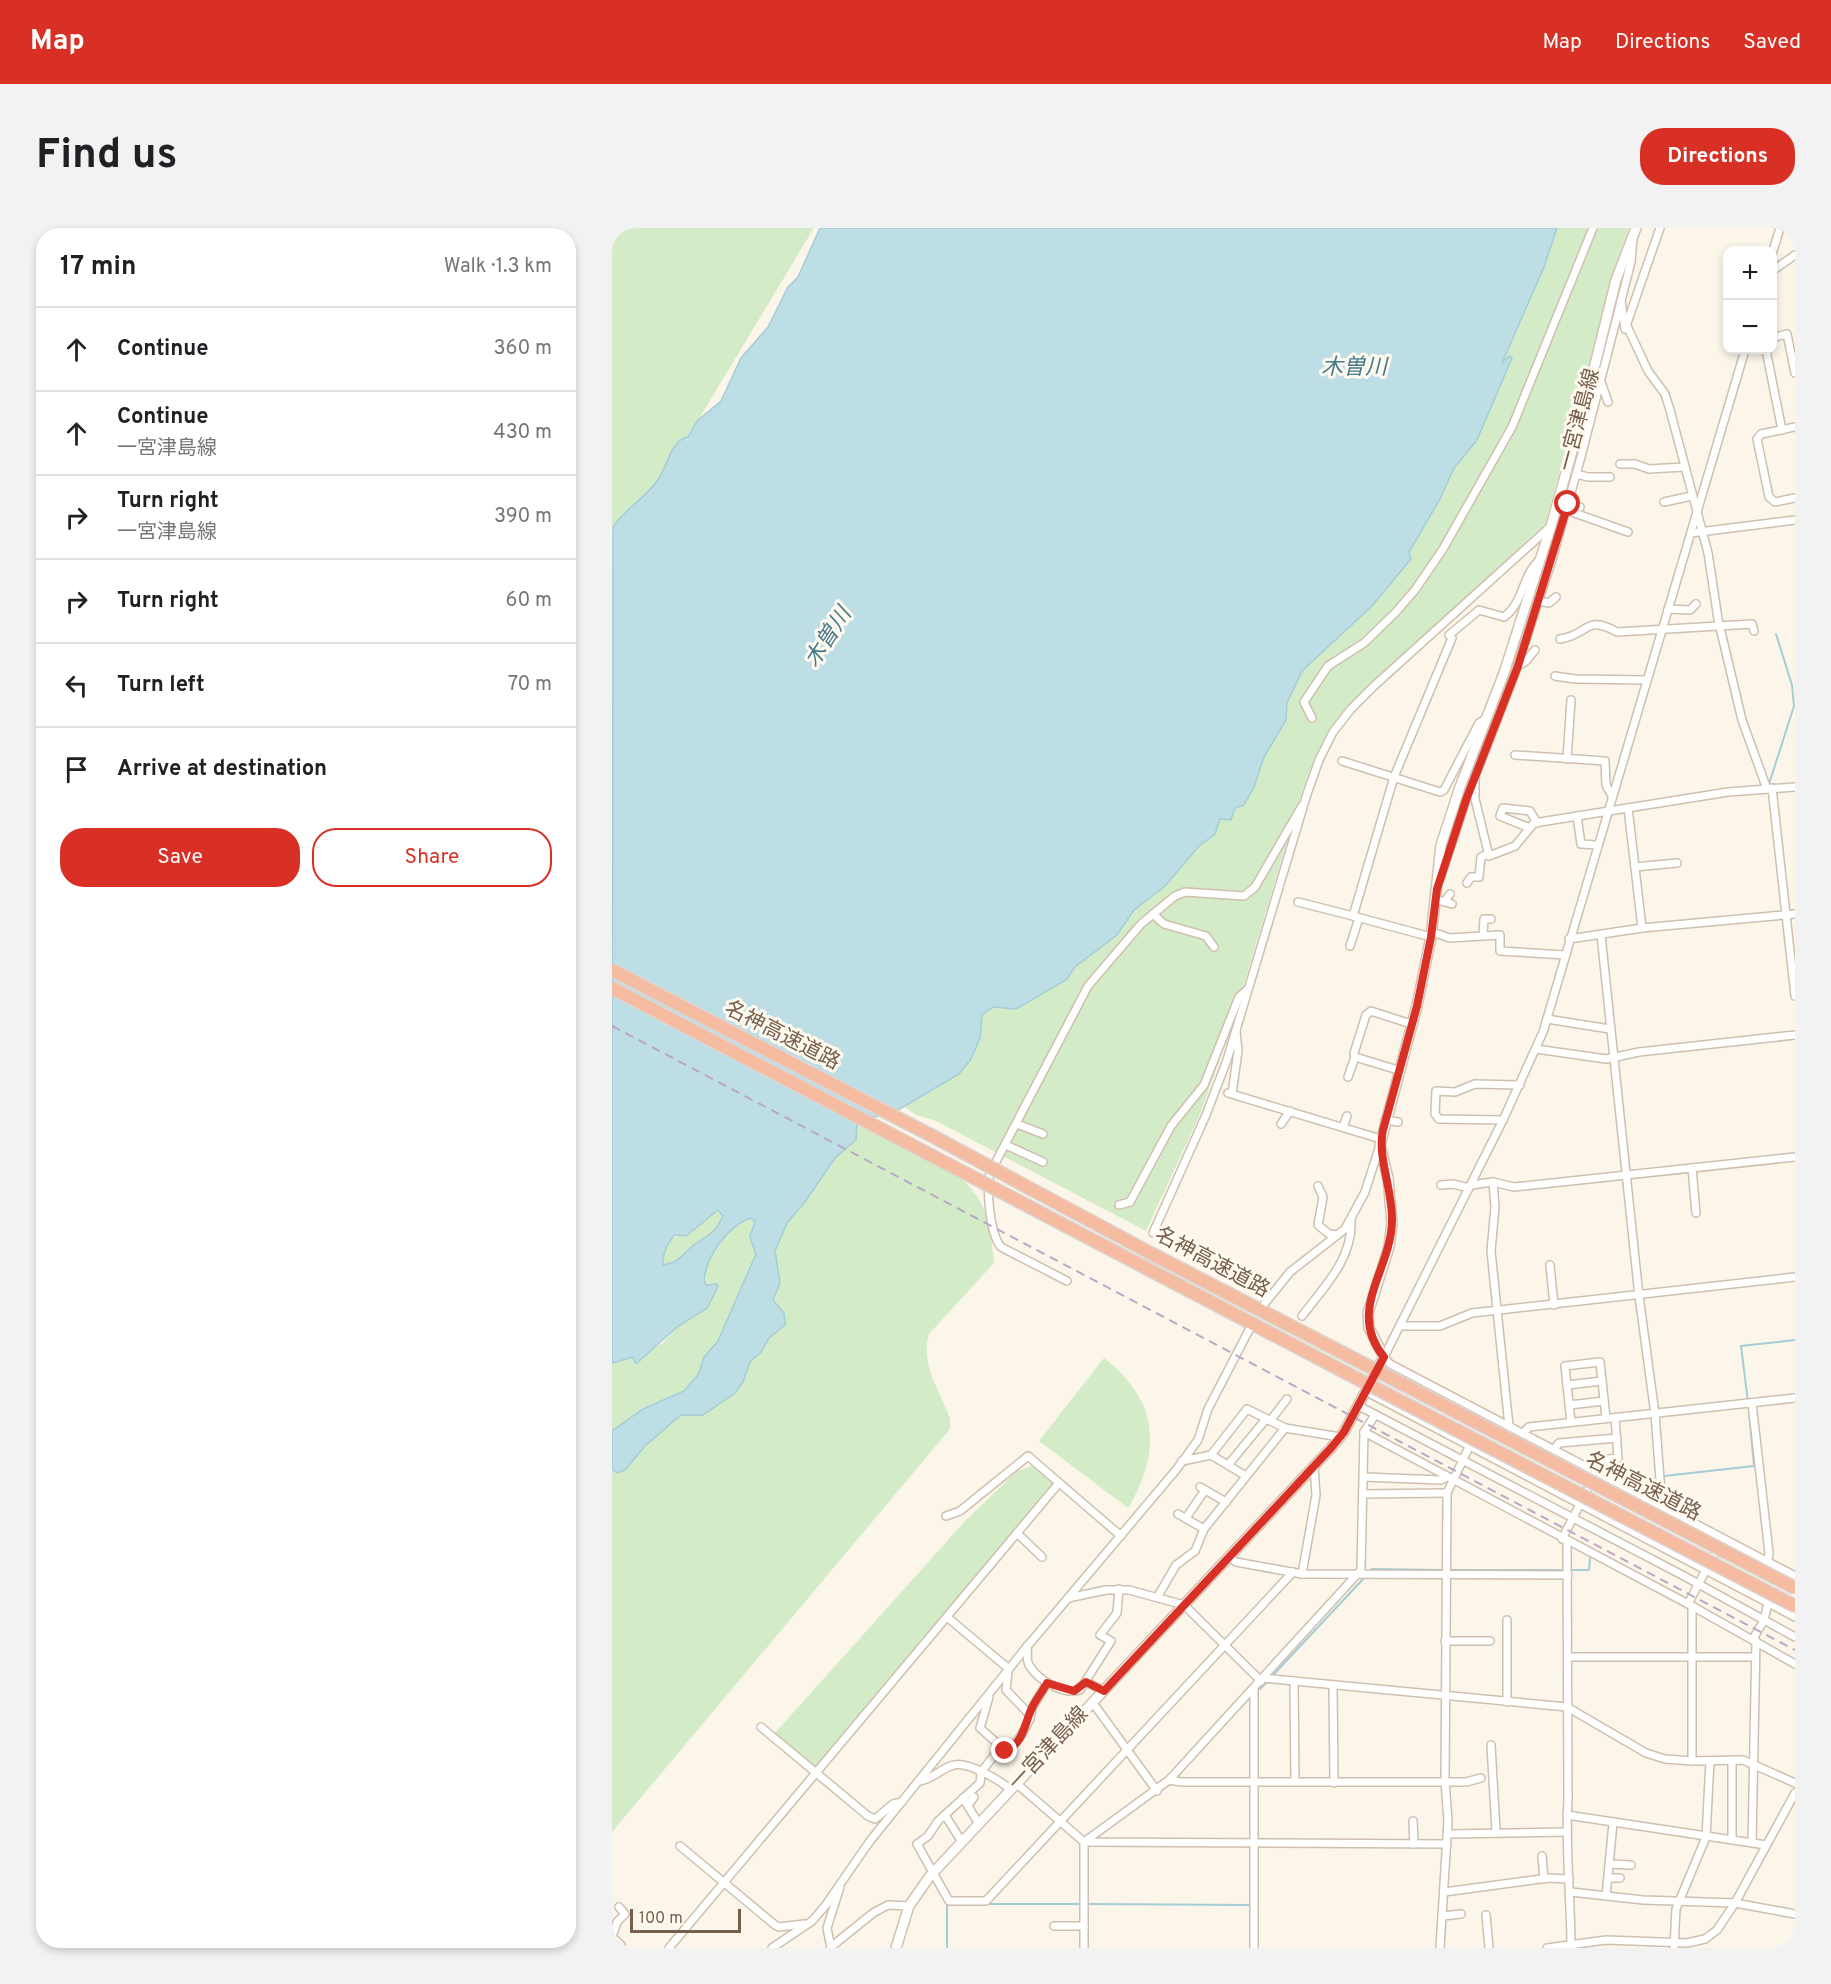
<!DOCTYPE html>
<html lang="en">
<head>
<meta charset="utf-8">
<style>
	:root { --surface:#fff; --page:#f2f2f2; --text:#202124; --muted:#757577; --line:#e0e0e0; --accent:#d93025 }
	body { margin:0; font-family:Overpass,"Noto Sans JP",sans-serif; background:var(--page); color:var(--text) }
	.controls { position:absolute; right:18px; top:18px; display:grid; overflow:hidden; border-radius:12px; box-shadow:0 3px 9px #0003 }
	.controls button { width:54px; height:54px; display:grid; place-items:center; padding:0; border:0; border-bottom:2px solid var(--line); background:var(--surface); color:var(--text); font:30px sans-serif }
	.scale { position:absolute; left:18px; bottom:15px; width:111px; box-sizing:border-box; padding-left:6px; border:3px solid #775e4d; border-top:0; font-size:16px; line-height:21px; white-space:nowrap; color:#775e4d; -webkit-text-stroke:4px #fffaf0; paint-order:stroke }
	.stop { position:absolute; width:18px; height:18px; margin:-14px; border:4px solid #d93025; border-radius:50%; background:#fff }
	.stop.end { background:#d93025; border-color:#fff; box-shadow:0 2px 6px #0008 }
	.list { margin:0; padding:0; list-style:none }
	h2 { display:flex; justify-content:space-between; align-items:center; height:78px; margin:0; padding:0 24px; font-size:26px }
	h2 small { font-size:20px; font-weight:400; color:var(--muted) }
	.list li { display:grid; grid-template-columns:39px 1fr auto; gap:18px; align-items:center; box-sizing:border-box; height:84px; padding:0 24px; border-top:2px solid var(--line) }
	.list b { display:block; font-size:22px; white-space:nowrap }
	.list p { margin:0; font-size:20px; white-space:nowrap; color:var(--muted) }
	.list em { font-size:20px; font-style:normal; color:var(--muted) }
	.actions { display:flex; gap:12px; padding:18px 24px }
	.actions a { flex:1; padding:14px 0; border:2px solid var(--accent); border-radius:24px; text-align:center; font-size:21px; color:var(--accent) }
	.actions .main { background:var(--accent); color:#fff }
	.icon { flex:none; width:33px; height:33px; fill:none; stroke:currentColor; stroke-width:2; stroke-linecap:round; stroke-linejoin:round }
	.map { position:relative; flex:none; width:1183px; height:1720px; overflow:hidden; border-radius:24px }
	header { display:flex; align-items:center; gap:36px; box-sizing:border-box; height:84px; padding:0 30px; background:var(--accent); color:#fff }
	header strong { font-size:28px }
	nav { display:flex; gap:33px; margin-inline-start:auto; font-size:21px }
	.intro { display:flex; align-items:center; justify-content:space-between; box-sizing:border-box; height:144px; padding:0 36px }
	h1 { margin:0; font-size:42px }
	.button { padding:15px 27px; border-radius:24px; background:var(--accent); color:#fff; font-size:21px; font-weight:700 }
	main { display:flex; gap:36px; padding:0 36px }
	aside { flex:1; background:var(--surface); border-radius:24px; box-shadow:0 3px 9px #0003 }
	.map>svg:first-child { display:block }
	.green { fill:#d4ebc7 }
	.water { fill:#bedee6; stroke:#a4cdd8; stroke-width:1.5; fill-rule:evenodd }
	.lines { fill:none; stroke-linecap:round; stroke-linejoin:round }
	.stream { stroke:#a4cdd8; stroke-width:2 }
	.street-casing { stroke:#cfbfaf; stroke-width:10 }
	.secondary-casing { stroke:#d4c1af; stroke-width:12 }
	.highway-casing { stroke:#dcd5d1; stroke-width:15 }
	.street { stroke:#fff; stroke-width:7 }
	.secondary { stroke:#fff; stroke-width:9 }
	.highway { stroke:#f5bca2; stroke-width:12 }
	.rail { stroke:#baa7c7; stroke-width:2; stroke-dasharray:9 6; stroke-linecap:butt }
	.highway-bridge-casing { stroke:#dcd5d1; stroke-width:15; stroke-linecap:butt }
	.highway-bridge { stroke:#f5bca2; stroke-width:12 }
	.route { stroke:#d93025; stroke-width:8 }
	.labels { text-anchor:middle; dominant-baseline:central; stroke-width:6; stroke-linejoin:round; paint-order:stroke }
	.street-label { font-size:21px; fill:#775e4d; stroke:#fffaf0 }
	.water-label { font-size:22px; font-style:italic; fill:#477b8a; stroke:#fffaf0 }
</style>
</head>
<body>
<header>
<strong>Map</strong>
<nav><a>Map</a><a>Directions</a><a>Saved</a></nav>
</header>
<div class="intro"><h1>Find us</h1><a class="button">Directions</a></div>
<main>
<aside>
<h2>17 min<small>Walk · 1.3 km</small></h2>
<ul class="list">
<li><svg class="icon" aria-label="ahead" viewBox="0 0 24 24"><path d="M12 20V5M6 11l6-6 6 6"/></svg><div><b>Continue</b></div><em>360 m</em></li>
<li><svg class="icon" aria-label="ahead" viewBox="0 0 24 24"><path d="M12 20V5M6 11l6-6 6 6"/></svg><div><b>Continue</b><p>一宮津島線</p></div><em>430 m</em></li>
<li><svg class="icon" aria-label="right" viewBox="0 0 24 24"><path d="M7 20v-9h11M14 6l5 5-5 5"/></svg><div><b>Turn right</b><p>一宮津島線</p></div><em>390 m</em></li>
<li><svg class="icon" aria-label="right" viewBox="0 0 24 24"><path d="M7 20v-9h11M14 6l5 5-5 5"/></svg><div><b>Turn right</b></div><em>60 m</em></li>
<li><svg class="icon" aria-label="left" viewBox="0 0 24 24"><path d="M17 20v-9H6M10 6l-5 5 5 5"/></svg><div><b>Turn left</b></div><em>70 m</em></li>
<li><svg class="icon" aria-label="arrive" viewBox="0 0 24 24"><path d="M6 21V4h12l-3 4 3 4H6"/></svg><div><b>Arrive at destination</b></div></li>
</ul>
<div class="actions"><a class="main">Save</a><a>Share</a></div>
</aside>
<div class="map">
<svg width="1183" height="1720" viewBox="0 0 1183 1720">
	<rect width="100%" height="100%" fill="#fcf6ea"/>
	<!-- green -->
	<g class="green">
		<polygon points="0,0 202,0 44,262 0,300"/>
		<polygon points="941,0 1017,0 999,50 989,96 933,296 735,479 717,501 703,529 690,564 619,799 589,884 534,1003 324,893 304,887 287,875 359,795 581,623 605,596 681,456"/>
		<path d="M245,894C283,913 352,937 370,977C378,995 380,1016 382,1035L317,1106C308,1135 328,1164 338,1190V1201L0,1604V1241L6,1245L13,1242L33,1218L69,1187L123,1165L131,1154L138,1134L149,1124L157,1110L173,1097L172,1085L161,1072L168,1055L163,1023L175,995L220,935Z"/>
		<path d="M106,981L111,988C102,1007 97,1006 82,1017C67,1028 73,1030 51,1038C50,1013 56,1012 76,1004C85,1001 98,989 106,981Z"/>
		<path d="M138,989L143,993L138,1008L144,1026L142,1035L106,1114L92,1129L86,1147L72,1163L31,1181L0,1203V1135L15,1129L22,1130L37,1123L51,1115L65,1099L85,1087L99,1057L92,1053C94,1028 115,999 138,989Z"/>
		<path d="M492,1130C547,1173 550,1223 516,1280L427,1213Z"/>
		<polygon points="423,1237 445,1255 204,1542 162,1506 354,1292 405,1243"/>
	</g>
	<!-- water -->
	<path class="water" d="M208,0H945L932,39L890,135L897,128L900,130L865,212L842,240L828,271L797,324L799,331L760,378L690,443L675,475L674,492L652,529L642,559L632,577L623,580L619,592L608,591L603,606L587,618L553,658L522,682L505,707L463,739L454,752L404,781L381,779L370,787L368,810L359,831L347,846L286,882L245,894L244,912L223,930L192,975L175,995L163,1023L168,1055L161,1072L172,1085L173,1097L157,1110L149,1124L138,1134L131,1154L123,1165L91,1187H69L33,1218L13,1242L6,1245L0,1241V1203L31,1181L72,1163L86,1147L92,1129L106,1113L144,1026L138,1009L143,993L138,990C115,999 94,1028 92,1053L95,1057L105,1056L106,1059L95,1080L65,1099L25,1135H23L21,1129L0,1135L1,299C13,281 35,269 47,250C55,238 60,211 76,209L85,193L109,173L129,130L156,99L176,59L186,49ZM106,982L111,988C102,1007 97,1006 82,1017C69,1027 70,1033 51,1037C51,1024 54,1017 63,1007L74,1008Z"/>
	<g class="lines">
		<!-- stream -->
		<g class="stream">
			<polyline points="1157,556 1182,478 1180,457 1164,406"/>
			<polyline points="1136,1174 1129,1118 1183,1112"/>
			<polyline points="1052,1248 1142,1238 1137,1183"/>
			<polyline points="760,1341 831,1342"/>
			<polyline points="839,1342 953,1342"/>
			<polyline points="958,1342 977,1342 978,1330"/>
			<polyline points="661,1447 753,1349"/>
			<polyline points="648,1461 655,1454"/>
			<polyline points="373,1676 469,1676"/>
			<polyline points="476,1676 638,1677 639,1655"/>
			<polyline points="335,1720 335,1676 337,1676"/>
		</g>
		<!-- street casing -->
		<g class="street-casing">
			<g id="street">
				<polyline points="1160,26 1168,0"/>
				<polyline points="1160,43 1183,27"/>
				<polyline points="1009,73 1013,101 1048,0"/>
				<polyline points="1015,98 1036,143 1053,166 1058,182 1096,325 1106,391 1130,492 1155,561"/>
				<polyline points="1160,110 1175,106 1183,145"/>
				<polyline points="1133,122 931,804 891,892 772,1129 778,1136 1183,1348"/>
				<polyline points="1154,122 1170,202"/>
				<polyline points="989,154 996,174"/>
				<polyline points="1183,199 1149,206 1145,211 1157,269 1163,274 1183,270"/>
				<polyline points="1008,236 1023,236 1037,241 1072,239"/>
				<polyline points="964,246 976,249 998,249"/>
				<polyline points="1052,274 1080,268"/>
				<polyline points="956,276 968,279"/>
				<polyline points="954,282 1016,304"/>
				<polyline points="1079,305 1183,292"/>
				<polyline points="927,373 937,375 944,369"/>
				<polyline points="1056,381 1078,382 1084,376"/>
				<path d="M948,411C977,407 973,386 1005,404L1140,396L1142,403"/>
				<polyline points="906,438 914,433 923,422"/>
				<polyline points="943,448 963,451 1034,452"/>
				<polyline points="700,490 692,474 716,438 752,415 783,385 803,362 831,321 900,199 981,0"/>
				<polyline points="903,527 993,533 994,557 1000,568"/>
				<polyline points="955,531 959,472"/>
				<polyline points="730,533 828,564 832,562 867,495 875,490"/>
				<polyline points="863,552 863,571 877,628 903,618 922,595 1116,564 1183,559"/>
				<polyline points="1160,560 1183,768"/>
				<polyline points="1016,580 1030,700"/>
				<polyline points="965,588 969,616 985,617"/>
				<polyline points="918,600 888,588 891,580 918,583 925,595"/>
				<polyline points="1023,639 1065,635"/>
				<polyline points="828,651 854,572 902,448 939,335 969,229 1019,34 1021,11"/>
				<polyline points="855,655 859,649 867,649 869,629 876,626"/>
				<polyline points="823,671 840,676"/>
				<polyline points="686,674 741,688"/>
				<polyline points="832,674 838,666"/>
				<polyline points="541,686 552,696 594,708 602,719"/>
				<polyline points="820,704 838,710 888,707 888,723 953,727"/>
				<polyline points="871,707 872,691 879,691"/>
				<polyline points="989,707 1027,1068 1043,1186 1050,1277"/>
				<path d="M819,709L741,688L782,549L840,410L837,407L867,382L892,389C912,375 910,346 928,332"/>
				<polyline points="957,711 1030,700 1183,686"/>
				<polyline points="738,718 747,690"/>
				<polyline points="935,791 998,801"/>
				<polyline points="924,821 994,831 1027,824 1183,807"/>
				<polyline points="786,842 743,829 742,825 754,787 759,783 799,796"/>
				<polyline points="736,849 743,829"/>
				<polyline points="616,865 769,911"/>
				<polyline points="620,866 626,823 624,803"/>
				<polyline points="773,892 786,894"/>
				<polyline points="891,892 827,891 823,886 824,863 843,864 863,856 908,857"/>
				<polyline points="405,896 431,906"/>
				<polyline points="669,896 678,883"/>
				<polyline points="731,899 735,888"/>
				<polyline points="394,917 431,934"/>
				<polyline points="1080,940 1084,985"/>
				<polyline points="881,954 883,979 879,1023 897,1198"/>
				<polyline points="829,957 841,956 857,960"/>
				<polyline points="859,957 881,954 902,959 1183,929"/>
				<polyline points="706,958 711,969 706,997 717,1006 725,1007"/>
				<polyline points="507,977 518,974 559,898 592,857 627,769 636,761"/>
				<polyline points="541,1005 594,887 615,832 695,566 707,532 721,504 739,481 762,458 939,298"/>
				<polyline points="938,1037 942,1077"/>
				<path d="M455,1053L389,1019C378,1006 374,962 378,945L476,758L529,696L563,668L573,664L632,668L643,659L690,578"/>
				<polyline points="653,1075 678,1044 733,1001 753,964 768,917"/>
				<path d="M690,1088C712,1059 741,1031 739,992"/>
				<polyline points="788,1098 828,1098 860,1085 1183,1049"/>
				<polyline points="955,1157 990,1153"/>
				<polyline points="755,1164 1183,1389"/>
				<polyline points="1140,1175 1157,1325 1156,1333"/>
				<polyline points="957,1177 992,1173"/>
				<polyline points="747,1178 1072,1348 1183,1409"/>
				<polyline points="658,1193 675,1171"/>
				<polyline points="959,1194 953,1138 988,1134 994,1190"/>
				<polyline points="673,1200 728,1209"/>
				<polyline points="752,1204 763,1187"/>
				<polyline points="911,1205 917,1199 1183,1170"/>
				<polyline points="942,1221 947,1215 1005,1210"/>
				<polyline points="570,1233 599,1227 634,1248"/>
				<polyline points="616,1237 654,1191"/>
				<polyline points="974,1238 978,1233 1006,1230 1003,1190"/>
				<polyline points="752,1249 829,1252 835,1249"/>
				<polyline points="588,1259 614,1274"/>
				<polyline points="751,1266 835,1265"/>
				<polyline points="566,1286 592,1301"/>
				<polyline points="334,1288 348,1283 416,1228 509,1308"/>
				<polyline points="574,1290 593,1262"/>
				<polyline points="405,1305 430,1329"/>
				<polyline points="950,1311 981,1251"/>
				<path d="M955,1313L956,1571C953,1621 959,1670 959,1720"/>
				<polyline points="617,1329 624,1334 690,1346 956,1347"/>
				<polyline points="690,1346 704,1267 702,1238"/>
				<polyline points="546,1368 564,1337 583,1323 592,1301 673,1200 635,1181 599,1227"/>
				<polyline points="456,1370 494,1362 517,1362 572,1377 649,1453"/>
				<polyline points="1076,1376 1107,1317"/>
				<polyline points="335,1389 397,1441"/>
				<polyline points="1141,1411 1152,1392 1156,1375"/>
				<polyline points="833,1413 878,1413"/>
				<path d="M415,1418C416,1424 414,1432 417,1437C426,1452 450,1467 468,1462L499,1413L488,1407L505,1385L507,1361"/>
				<polyline points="956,1429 1143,1429"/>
				<polyline points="396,1443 394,1462 418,1487"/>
				<polyline points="651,1450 955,1479 1034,1525 1053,1531 1080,1533 1131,1532 1183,1555"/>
				<polyline points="682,1453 683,1554"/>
				<polyline points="474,1454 492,1463"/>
				<polyline points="721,1457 722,1555"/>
				<polyline points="377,1469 368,1500 395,1524 408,1509 418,1491 420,1480 435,1455"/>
				<polyline points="895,1474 895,1392"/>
				<polyline points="481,1475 545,1563"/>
				<polyline points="149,1499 256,1588 263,1591 281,1576 290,1574"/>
				<polyline points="879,1517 884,1603"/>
				<polyline points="389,1519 369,1544 368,1555 326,1593 316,1608 305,1616 337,1673 374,1673 681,1344"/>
				<polyline points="1120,1532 1120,1612"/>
				<polyline points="1080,1533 1080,1378"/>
				<polyline points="557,1552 569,1554 854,1554 869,1550"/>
				<path d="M308,1553C323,1550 329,1540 342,1537C356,1533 389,1553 399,1562"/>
				<polyline points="405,1556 472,1614 835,1616"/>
				<polyline points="351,1570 367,1596"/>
				<polyline points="356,1577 362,1569"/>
				<polyline points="333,1587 350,1614"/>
				<polyline points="955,1587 1154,1617"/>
				<polyline points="801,1593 802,1616"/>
				<polyline points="836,1606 954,1604"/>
				<polyline points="1140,1615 1144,1413"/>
				<polyline points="68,1618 163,1697 167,1699 192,1696"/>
				<polyline points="930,1628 932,1651"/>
				<polyline points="998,1636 1019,1637"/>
				<polyline points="997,1650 1008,1650"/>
				<polyline points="832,1664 936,1650 957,1651"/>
				<polyline points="959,1664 1031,1672 1123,1675 1183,1686"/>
				<polyline points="994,1668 1001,1595"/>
				<polyline points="7,1679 13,1686 5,1694 0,1709 9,1717 7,1720"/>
				<polyline points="874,1687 877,1720"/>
				<polyline points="831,1688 849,1686"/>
				<polyline points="442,1698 472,1698"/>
				<polyline points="219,1719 261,1685 276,1677 297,1678"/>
				<polyline points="57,1720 447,1255"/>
				<polyline points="160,1720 200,1693 213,1678 258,1613 413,1421 564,1242 586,1212 596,1181 637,1102"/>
				<polyline points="219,1720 215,1700 228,1659"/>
				<polyline points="472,1720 472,1614 557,1552 749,1342 752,1204 1080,1378 1183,1436"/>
				<polyline points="642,1720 642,1460"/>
				<polyline points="828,1720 836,1593 833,1553 835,1265 858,1217"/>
				<polyline points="935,1720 994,1712 1075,1715 1093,1711 1105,1702 1123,1675 1183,1565"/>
				<polyline points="1062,1720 1064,1681 1094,1609 1098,1533"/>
			</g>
		</g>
		<!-- secondary casing -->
		<g class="secondary-casing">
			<polyline id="secondary" points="284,1720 297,1678 318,1648 719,1220 732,1204 772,1129 757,1100 756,1085 777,1019 780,995 776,950 768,917 805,778 819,709 829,617 848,559 892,445 939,298 972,181 1004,52 1024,0"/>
		</g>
		<!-- highway casing -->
		<g class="highway-casing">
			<g id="highway">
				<polyline points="542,1027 752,1136"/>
				<polyline points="536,1041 746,1151"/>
			</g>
		</g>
		<!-- street -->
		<use href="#street" class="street"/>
		<!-- secondary -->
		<use href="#secondary" class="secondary"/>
		<!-- highway -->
		<use href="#highway" class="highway"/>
		<!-- rail -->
		<polyline class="rail" points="0,798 1183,1422"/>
		<!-- highway-bridge casing -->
		<g class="highway-bridge-casing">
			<g id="highway-bridge">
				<polyline points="0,742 326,911 542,1027"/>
				<polyline points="0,760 536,1041"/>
				<polyline points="752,1136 1183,1360"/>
				<polyline points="746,1151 1183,1378"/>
			</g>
		</g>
		<!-- highway-bridge -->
		<use href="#highway-bridge" class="highway-bridge"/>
	</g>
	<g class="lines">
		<!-- route -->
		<path class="route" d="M393,1523C412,1516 413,1493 420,1480C424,1471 431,1463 435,1455L462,1463L474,1454L492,1463L719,1220L732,1204L772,1129C734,1083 779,1043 780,993C781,963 765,929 771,902L805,778L819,709L825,661L854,572L906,438L956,276"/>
	</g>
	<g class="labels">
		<!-- street labels -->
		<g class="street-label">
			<text transform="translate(968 192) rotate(-75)">一宮津島線</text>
			<text transform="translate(170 808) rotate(27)">名神高速道路</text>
			<text transform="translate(600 1035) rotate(28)">名神高速道路</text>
			<text transform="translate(1031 1259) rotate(27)">名神高速道路</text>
			<text transform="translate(437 1521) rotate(-47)">一宮津島線</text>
		</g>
		<!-- water labels -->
		<g class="water-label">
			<text x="742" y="140">木曽川</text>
			<text transform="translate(217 410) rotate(-57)">木曽川</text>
		</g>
	</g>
</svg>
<div class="controls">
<button>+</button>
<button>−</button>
</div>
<div class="scale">100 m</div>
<div class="stop" style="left:956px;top:276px"></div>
<div class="stop end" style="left:393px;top:1523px"></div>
</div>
</main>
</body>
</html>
